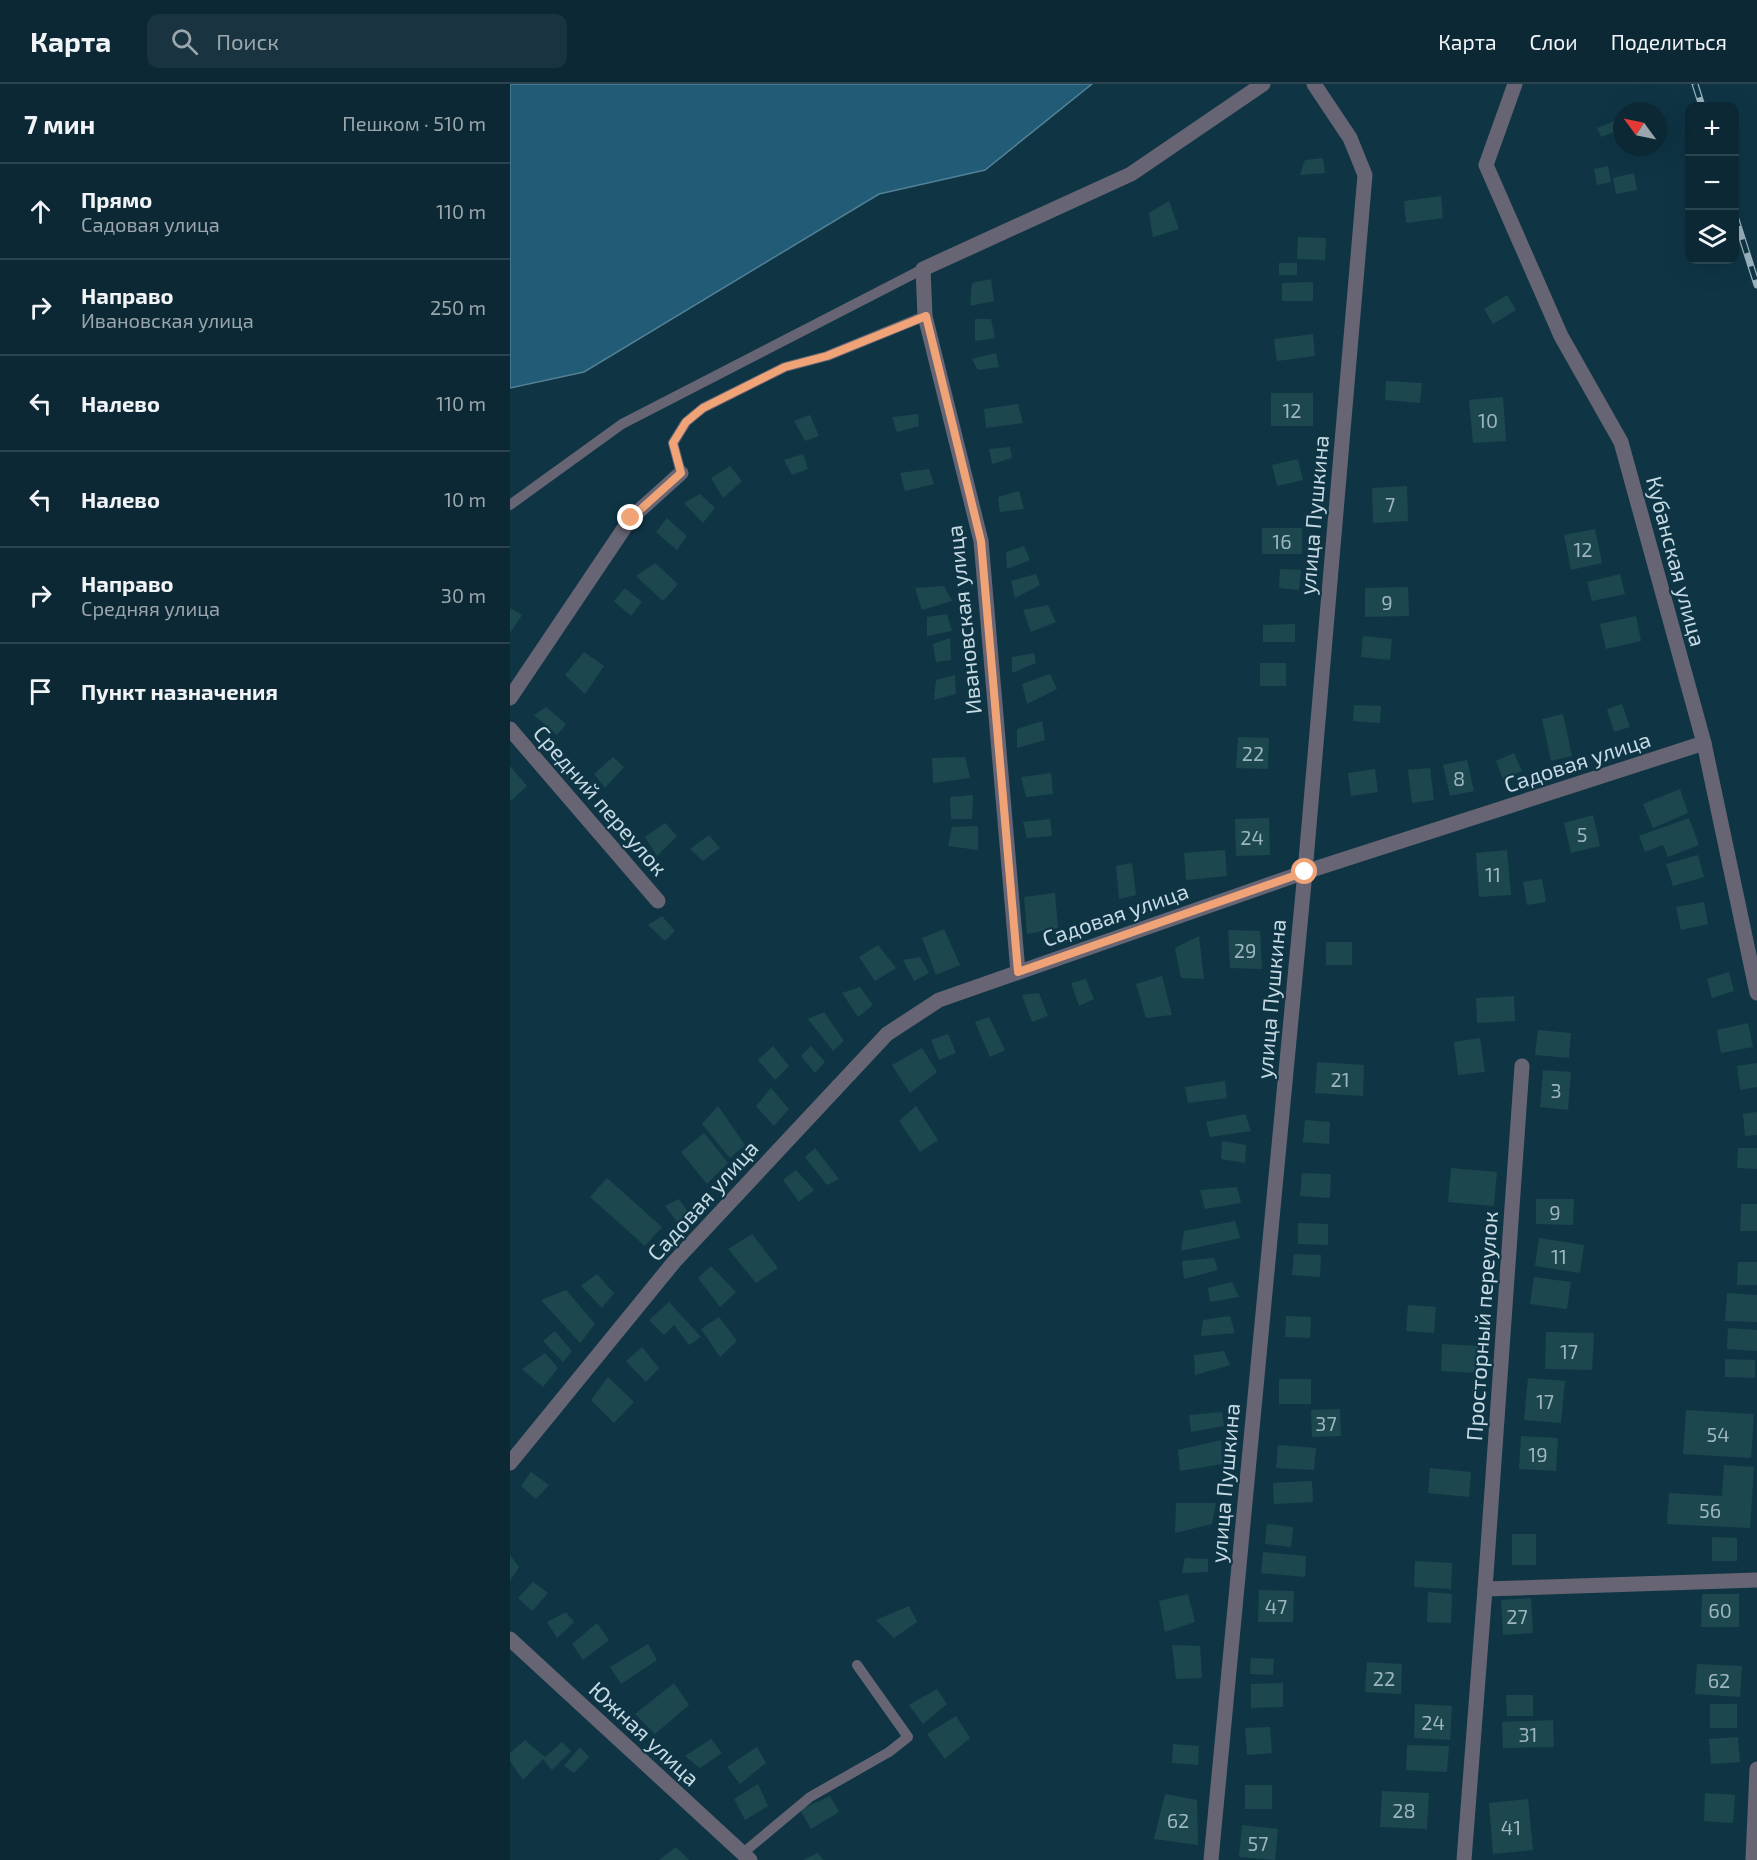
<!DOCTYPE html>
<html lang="ru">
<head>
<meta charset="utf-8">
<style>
	:root { --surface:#0b2834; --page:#193440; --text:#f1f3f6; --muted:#9aa6ac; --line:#2b444f }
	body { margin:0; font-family:"Exo 2",sans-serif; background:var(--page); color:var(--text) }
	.controls { position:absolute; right:18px; top:18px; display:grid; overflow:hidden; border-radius:12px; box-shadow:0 6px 24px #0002 }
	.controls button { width:54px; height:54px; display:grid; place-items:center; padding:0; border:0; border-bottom:2px solid var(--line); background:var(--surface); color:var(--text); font:30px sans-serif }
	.compass { position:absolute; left:1103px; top:18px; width:54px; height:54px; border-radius:50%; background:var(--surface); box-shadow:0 6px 24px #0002; rotate:303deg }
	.stop { position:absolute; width:18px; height:18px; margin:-14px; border:4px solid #efa377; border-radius:50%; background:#fff }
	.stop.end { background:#efa377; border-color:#fff; box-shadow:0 2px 6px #0008 }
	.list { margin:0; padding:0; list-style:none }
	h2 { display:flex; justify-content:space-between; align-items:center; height:78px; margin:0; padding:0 24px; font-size:26px }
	h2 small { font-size:20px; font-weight:400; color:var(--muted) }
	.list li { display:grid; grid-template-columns:39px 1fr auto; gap:18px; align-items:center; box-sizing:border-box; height:96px; padding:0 24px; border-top:2px solid var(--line) }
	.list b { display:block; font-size:22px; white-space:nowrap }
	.list p { margin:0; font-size:20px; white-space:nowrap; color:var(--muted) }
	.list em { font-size:20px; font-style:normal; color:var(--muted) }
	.icon { flex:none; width:33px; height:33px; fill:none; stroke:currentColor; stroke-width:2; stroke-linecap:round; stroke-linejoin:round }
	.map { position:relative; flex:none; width:1247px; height:1776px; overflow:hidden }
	header { display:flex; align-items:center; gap:36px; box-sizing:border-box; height:84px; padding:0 30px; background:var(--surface); border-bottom:2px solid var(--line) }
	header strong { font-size:28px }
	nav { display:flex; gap:33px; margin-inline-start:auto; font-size:21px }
	.search { width:420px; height:54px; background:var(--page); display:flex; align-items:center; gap:15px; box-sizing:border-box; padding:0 21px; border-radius:12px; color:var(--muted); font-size:22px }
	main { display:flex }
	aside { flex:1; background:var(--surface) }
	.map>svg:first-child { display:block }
	.water { fill:#215b75; stroke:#528196; stroke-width:1.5 }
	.building { fill:#1c474e }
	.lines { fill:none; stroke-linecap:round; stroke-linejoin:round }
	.lane { stroke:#676574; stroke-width:10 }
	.street { stroke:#676574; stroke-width:15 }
	.rail-casing { stroke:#99b2bd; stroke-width:7 }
	.rail { stroke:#0f3545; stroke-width:4.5; stroke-dasharray:14; stroke-linecap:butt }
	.route { stroke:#efa377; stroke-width:8 }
	.labels { text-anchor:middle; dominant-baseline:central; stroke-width:4.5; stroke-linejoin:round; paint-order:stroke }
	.number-label { font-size:20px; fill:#9cb5be }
	.street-label { font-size:22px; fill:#c6dae4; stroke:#0f3545 }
</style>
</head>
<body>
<header>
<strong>Карта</strong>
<div class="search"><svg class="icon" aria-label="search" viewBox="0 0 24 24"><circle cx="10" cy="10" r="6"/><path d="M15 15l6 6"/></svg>Поиск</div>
<nav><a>Карта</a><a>Слои</a><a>Поделиться</a></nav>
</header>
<main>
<aside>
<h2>7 мин<small>Пешком · 510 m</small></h2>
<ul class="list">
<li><svg class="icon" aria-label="ahead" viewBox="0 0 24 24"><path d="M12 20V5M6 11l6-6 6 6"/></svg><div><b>Прямо</b><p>Садовая улица</p></div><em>110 m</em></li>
<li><svg class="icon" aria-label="right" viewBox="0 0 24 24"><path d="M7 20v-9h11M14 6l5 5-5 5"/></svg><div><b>Направо</b><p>Ивановская улица</p></div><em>250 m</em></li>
<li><svg class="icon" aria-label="left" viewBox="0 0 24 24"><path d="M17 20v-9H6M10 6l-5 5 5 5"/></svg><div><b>Налево</b></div><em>110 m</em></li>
<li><svg class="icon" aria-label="left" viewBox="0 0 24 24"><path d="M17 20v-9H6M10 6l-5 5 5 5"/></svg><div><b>Налево</b></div><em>10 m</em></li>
<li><svg class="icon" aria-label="right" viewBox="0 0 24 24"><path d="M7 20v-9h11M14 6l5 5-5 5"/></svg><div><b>Направо</b><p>Средняя улица</p></div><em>30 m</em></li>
<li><svg class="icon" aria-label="arrive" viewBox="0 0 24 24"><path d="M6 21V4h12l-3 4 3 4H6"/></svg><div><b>Пункт назначения</b></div></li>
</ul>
</aside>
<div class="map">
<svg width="1247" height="1776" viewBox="0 0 1247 1776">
	<rect width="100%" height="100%" fill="#0f3545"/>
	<!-- water -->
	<polygon class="water" points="0,0 582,0 475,86 369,110 74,288 0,304"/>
	<!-- building -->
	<g class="building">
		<polygon points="1112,34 1112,45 1091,53 1087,44"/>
		<polygon points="813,74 815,89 790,91 795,76"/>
		<polygon points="1098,82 1101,98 1087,101 1084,85"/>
		<polygon points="1124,89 1127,106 1106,110 1103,94"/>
		<polygon points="931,112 933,134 896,139 894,117"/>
		<polygon points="659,117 669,145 643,153 639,129"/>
		<polygon points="788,153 816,154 815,176 787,175"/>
		<rect x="769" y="179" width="18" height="12"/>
		<polygon points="481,195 484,217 460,222 462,199"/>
		<polygon points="803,198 803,217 772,217 772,199"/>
		<polygon points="997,211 1006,226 983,240 974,225"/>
		<polygon points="465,235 481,235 485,254 465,257"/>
		<polygon points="803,250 805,272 767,277 764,255"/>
		<polygon points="486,269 489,283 468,286 462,275"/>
		<polygon points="876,297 912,299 910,319 875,316"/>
		<rect x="761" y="309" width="42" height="33"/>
		<polygon points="993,313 996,357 963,359 959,316"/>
		<polygon points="508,320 513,339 476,344 474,325"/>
		<polygon points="408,330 409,342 387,348 382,333"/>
		<polygon points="300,331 309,352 295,357 284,337"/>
		<polygon points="500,363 502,374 482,380 479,365"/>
		<polygon points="293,370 298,385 282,391 274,376"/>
		<polygon points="788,375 793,396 767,402 762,381"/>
		<polygon points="220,382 232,397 213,414 201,394"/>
		<polygon points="419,385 424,400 395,407 390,389"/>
		<polygon points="897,402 898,437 863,439 862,404"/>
		<polygon points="509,407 514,425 490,428 488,413"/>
		<polygon points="190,410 205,424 193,439 174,419"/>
		<polygon points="157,434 177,452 167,466 146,448"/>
		<rect x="752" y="444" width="40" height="26"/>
		<polygon points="1085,445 1092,479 1061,486 1054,451"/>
		<polygon points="514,462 520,476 497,485 496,468"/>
		<polygon points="145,479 168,500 153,517 126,492"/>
		<polygon points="770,485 791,486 789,506 769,504"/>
		<polygon points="526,490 530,501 505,514 501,497"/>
		<polygon points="1110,490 1115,510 1082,517 1077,498"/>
		<polygon points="434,502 442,517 412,526 405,504"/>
		<polygon points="898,503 899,532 855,533 855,504"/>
		<polygon points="115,504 132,518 121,532 104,517"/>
		<polygon points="538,521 546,538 521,548 513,526"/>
		<polygon points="0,524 12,531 0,549"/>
		<polygon points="437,530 442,547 417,552 417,533"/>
		<polygon points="1126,532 1131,557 1096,565 1090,540"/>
		<polygon points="785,540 785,558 753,558 753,541"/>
		<polygon points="853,552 882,555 880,576 851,573"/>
		<polygon points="440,554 441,576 426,578 423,560"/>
		<polygon points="74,568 94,582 75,610 55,591"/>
		<polygon points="524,569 526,579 502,589 502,573"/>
		<rect x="750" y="579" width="26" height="23"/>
		<polygon points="540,590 547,605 517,620 512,600"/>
		<polygon points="445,591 446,610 424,616 426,596"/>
		<polygon points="1112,620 1120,643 1104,648 1097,625"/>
		<polygon points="844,621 871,622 870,639 843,637"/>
		<polygon points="36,623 56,640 47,651 24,631"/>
		<polygon points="1053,630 1062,672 1041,677 1032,635"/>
		<polygon points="532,637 535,656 507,664 507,645"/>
		<polygon points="728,653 759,654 758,685 726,684"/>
		<polygon points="1004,669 1012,687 993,695 986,677"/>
		<polygon points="103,673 114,683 95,704 84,690"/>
		<polygon points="455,673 460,694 423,699 422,674"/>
		<polygon points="957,676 964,707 940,712 933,681"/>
		<polygon points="0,682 17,702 1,717 0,715"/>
		<polygon points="920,684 924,716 902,719 898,686"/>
		<polygon points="865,685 868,708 841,712 838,689"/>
		<polygon points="541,689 543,710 516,713 511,693"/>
		<polygon points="1170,705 1178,729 1143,744 1133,720"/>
		<polygon points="463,711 462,735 441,735 440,713"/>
		<polygon points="1083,731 1090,762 1061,769 1054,739"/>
		<polygon points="759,734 760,771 726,772 725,735"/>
		<polygon points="1179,734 1189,761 1158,773 1153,761 1135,768 1129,752"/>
		<polygon points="540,735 542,752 517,754 513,738"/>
		<polygon points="155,739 167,752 147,772 135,753"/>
		<polygon points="468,742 468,766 438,762 442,743"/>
		<polygon points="199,751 210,764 193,777 180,765"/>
		<polygon points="715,766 717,792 676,796 674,769"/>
		<polygon points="997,766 1001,811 969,813 966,769"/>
		<polygon points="1188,771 1194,793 1163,802 1156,780"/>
		<polygon points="622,779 626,811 609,815 606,782"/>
		<polygon points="1032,795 1036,818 1017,821 1013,798"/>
		<polygon points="545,809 548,844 517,850 514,813"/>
		<polygon points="1194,818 1198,840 1171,846 1166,823"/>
		<polygon points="152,832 165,847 155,857 138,841"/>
		<polygon points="434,845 450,881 426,891 412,854"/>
		<polygon points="718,846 750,847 752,885 720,884"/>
		<polygon points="689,852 694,895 671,894 665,864"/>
		<rect x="816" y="858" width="26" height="23"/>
		<polygon points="368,861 386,884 365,897 349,873"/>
		<polygon points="410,873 419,889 404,897 393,876"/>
		<polygon points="1219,888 1224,907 1202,914 1197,895"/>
		<polygon points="652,892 662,931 636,934 626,900"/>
		<polygon points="576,895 584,915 569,922 561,899"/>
		<polygon points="350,903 363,921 348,933 332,909"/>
		<polygon points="529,909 538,932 522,938 512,911"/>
		<polygon points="1004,912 1005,937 967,939 966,914"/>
		<polygon points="314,928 334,957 323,967 298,935"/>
		<polygon points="479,933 495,966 480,973 465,938"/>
		<polygon points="1238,939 1243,963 1211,969 1207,946"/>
		<polygon points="1028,946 1061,949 1059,974 1025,971"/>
		<polygon points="438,950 446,969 429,976 421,956"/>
		<polygon points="970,954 975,988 948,991 944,958"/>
		<polygon points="263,962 279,982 265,996 248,976"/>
		<polygon points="301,962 315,978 305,989 291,972"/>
		<polygon points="412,964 427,988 400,1009 382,981"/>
		<polygon points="807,978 854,981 853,1012 805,1009"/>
		<polygon points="1247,979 1247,1003 1230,1006 1227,982"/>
		<polygon points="1033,986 1061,988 1058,1026 1030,1023"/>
		<polygon points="715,997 717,1014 678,1019 675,1003"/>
		<polygon points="261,1004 279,1025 264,1042 246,1022"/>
		<polygon points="208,1022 235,1061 220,1074 192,1040"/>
		<polygon points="406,1022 428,1056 410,1068 389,1037"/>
		<polygon points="1247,1028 1247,1051 1235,1052 1233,1030"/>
		<polygon points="735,1030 741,1047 700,1053 696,1038"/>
		<polygon points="795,1036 820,1038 819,1060 793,1058"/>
		<polygon points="194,1049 218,1079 197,1100 171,1068"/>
		<polygon points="712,1057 736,1061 735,1079 711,1075"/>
		<polygon points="305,1064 329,1095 317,1101 295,1073"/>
		<polygon points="1228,1064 1247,1064 1247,1085 1227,1084"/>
		<polygon points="941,1084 987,1088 984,1122 938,1118"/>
		<polygon points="286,1086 304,1106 289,1118 273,1096"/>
		<polygon points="792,1089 821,1090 820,1114 790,1112"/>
		<polygon points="97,1094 152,1143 135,1162 80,1113"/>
		<polygon points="727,1103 731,1119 695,1125 690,1106"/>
		<polygon points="169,1115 178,1128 168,1139 155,1122"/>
		<polygon points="1026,1115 1064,1115 1063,1141 1026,1140"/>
		<polygon points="1231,1120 1247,1120 1247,1147 1230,1147"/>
		<polygon points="725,1137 730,1154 671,1167 674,1147"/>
		<polygon points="788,1139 818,1140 818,1161 788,1160"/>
		<polygon points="242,1150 268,1184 246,1199 218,1165"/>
		<polygon points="1029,1154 1074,1161 1070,1189 1025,1182"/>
		<polygon points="784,1170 811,1171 810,1193 782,1191"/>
		<polygon points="704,1174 708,1186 674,1195 672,1177"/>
		<polygon points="1228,1178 1247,1178 1247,1201 1227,1201"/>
		<polygon points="201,1182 226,1208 210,1223 188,1194"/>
		<polygon points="87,1190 104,1209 92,1224 71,1202"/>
		<polygon points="1024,1193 1061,1198 1057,1225 1020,1220"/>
		<polygon points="722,1198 729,1213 700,1218 698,1204"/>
		<polygon points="56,1206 85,1240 70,1259 31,1216"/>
		<polygon points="1217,1209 1247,1211 1247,1238 1215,1237"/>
		<polygon points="159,1218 191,1253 179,1261 164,1241 154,1251 139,1236"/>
		<polygon points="898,1221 926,1223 924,1249 896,1247"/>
		<polygon points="720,1232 725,1249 691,1252 693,1236"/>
		<polygon points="776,1232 801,1233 800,1254 775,1253"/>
		<polygon points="209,1233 227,1257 210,1273 191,1245"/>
		<polygon points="1218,1244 1247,1246 1247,1267 1217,1265"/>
		<polygon points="45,1247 62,1267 53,1278 33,1257"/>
		<polygon points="1036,1248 1084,1249 1082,1286 1035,1285"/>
		<polygon points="932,1260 968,1262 967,1289 931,1287"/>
		<polygon points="132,1263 149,1284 136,1298 116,1277"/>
		<polygon points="714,1267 720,1281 685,1291 684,1271"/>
		<polygon points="35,1269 48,1284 33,1303 12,1285"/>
		<polygon points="1215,1275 1245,1276 1245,1294 1215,1293"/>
		<polygon points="98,1293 124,1318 104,1339 81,1316"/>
		<polygon points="1018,1294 1055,1297 1051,1339 1014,1336"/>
		<rect x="769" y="1295" width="32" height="25"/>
		<polygon points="830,1325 831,1352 802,1353 801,1326"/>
		<polygon points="1176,1326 1244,1330 1241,1374 1173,1370"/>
		<polygon points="712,1328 714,1342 681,1348 679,1331"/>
		<polygon points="1011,1352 1048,1354 1046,1387 1009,1385"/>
		<polygon points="711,1356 712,1380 670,1387 668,1366"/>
		<polygon points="768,1361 806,1364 804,1386 766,1384"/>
		<polygon points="1214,1381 1244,1383 1240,1444 1157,1440 1159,1409 1212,1412"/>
		<polygon points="920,1384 961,1388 959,1413 918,1409"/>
		<polygon points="21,1388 39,1401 26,1415 11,1402"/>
		<polygon points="802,1397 803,1418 764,1420 763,1399"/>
		<polygon points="666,1419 706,1419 702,1440 665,1449"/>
		<polygon points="757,1440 783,1443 781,1463 755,1460"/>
		<rect x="1002" y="1450" width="24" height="31"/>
		<polygon points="1202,1453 1227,1454 1227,1477 1202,1477"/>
		<polygon points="753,1468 796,1472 795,1493 751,1489"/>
		<polygon points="0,1471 9,1483 0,1497"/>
		<polygon points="675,1474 698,1475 698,1488 672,1489"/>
		<polygon points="905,1477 942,1479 941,1505 904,1503"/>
		<polygon points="23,1498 38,1509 22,1527 8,1514"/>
		<polygon points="749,1506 784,1507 783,1538 748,1538"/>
		<polygon points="918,1508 942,1510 941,1539 917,1538"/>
		<polygon points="678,1510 685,1538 655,1548 649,1517"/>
		<polygon points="1192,1510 1229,1510 1229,1543 1191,1543"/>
		<polygon points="1021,1514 1023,1549 993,1551 991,1516"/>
		<polygon points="399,1522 407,1538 384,1554 366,1536"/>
		<polygon points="56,1528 64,1538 47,1554 37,1538"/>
		<polygon points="87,1539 99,1556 73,1576 62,1560"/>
		<polygon points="138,1560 147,1576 111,1600 100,1583"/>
		<polygon points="662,1561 690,1562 692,1594 666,1595"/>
		<polygon points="741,1574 764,1575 763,1591 740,1590"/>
		<polygon points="857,1578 892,1580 891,1610 855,1608"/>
		<polygon points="1187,1580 1232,1582 1230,1613 1185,1610"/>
		<polygon points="164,1599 179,1621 145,1650 125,1630"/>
		<polygon points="773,1599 773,1623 741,1624 741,1600"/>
		<polygon points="427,1605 437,1620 413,1640 399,1621"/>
		<polygon points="996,1611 1023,1611 1023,1632 997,1632"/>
		<polygon points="905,1620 942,1622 940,1656 904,1654"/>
		<rect x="1200" y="1620" width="27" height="24"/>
		<polygon points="446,1632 460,1654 435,1675 417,1650"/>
		<polygon points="1043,1636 1044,1663 993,1664 992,1638"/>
		<polygon points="760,1643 762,1669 737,1671 735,1644"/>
		<polygon points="1228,1653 1230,1678 1201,1680 1199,1655"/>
		<polygon points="201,1655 212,1669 190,1684 175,1672"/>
		<polygon points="15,1656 35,1673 52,1658 61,1667 42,1686 33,1675 13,1696 0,1677 0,1669"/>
		<polygon points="663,1660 689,1662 688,1681 662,1679"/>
		<polygon points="897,1661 939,1662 937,1688 896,1686"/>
		<polygon points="70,1663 79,1673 64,1689 54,1682"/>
		<polygon points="247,1663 256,1679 230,1700 217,1683"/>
		<polygon points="248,1700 258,1722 235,1736 224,1715"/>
		<rect x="735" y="1701" width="27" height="24"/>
		<polygon points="872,1707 919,1709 917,1745 870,1743"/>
		<polygon points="1195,1709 1225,1711 1223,1739 1194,1737"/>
		<polygon points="655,1710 687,1716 688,1761 644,1755"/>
		<polygon points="320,1712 329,1728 301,1745 290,1726"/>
		<polygon points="1018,1715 1023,1766 983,1770 979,1719"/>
		<polygon points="732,1741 768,1745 765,1776 729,1773"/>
		<polygon points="166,1763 179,1776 149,1776"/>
		<polygon points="308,1769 313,1776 293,1776"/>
	</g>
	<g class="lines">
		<!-- lane -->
		<g class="lane">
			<polyline points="171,389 163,359 176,338 193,324 275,283 317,272 415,232"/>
			<polyline points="0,421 112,340 413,185"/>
			<polyline points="233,1769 300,1713 379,1668 398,1653 347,1581"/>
		</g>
		<!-- street -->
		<g class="street">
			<polyline points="1005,0 976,81 1051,252 1111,358 1194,659 1247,909"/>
			<polyline points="0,614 121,434 171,389"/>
			<polyline points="0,645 148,817"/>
			<polyline points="508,888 471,457 415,232 413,185 621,90 753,0"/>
			<polyline points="0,1379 164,1178 377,950 429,916 795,788 1194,659"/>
			<polyline points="975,1505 1247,1496"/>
			<polyline points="0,1555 240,1776"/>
			<polyline points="701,1776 795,788 855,91 840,54 804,0"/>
			<polyline points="954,1776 975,1505 1012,982"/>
			<polyline points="1243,1776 1247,1685"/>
		</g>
		<!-- rail casing -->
		<g class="rail-casing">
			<g id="rail">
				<polyline points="1185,0 1192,22"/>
				<polyline points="1224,129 1247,201"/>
			</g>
		</g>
		<!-- rail -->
		<use href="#rail" class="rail"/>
	</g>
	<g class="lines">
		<!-- route -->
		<polyline class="route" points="121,434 171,389 163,359 176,338 193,324 275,283 317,272 416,232 471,457 508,888 795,788"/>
	</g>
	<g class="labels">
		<!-- number labels -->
		<g class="number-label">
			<text x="782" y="326">12</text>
			<text x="978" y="336">10</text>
			<text x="880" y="420">7</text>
			<text x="772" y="457">16</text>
			<text x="1073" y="465">12</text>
			<text x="877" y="518">9</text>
			<text x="743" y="669">22</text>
			<text x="949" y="694">8</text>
			<text x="1072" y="750">5</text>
			<text x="742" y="753">24</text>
			<text x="983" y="790">11</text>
			<text x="735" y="866">29</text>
			<text x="830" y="995">21</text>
			<text x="1046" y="1006">3</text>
			<text x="1045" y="1128">9</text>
			<text x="1049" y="1172">11</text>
			<text x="1059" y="1267">17</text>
			<text x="1035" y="1317">17</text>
			<text x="816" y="1339">37</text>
			<text x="1208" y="1350">54</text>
			<text x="1028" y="1370">19</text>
			<text x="1200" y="1426">56</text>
			<text x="766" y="1522">47</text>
			<text x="1210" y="1526">60</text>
			<text x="1007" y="1532">27</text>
			<text x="874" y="1594">22</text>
			<text x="1209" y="1596">62</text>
			<text x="923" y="1638">24</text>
			<text x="1018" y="1650">31</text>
			<text x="894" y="1726">28</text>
			<text x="668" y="1736">62</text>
			<text x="1001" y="1743">41</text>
			<text x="748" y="1759">57</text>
		</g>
		<!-- street labels -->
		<g class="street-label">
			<text transform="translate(803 431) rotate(-85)">улица Пушкина</text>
			<text transform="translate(1167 477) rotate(75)">Кубанская улица</text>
			<text transform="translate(453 536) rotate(-96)">Ивановская улица</text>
			<text transform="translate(1067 677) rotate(-18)">Садовая улица</text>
			<text transform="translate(91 716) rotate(49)">Средний переулок</text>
			<text transform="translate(605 830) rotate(-19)">Садовая улица</text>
			<text transform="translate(760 915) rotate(-85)">улица Пушкина</text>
			<text transform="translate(192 1116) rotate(-48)">Садовая улица</text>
			<text transform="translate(971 1242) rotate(-86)">Просторный переулок</text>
			<text transform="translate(714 1399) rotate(-85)">улица Пушкина</text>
			<text transform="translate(135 1649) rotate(43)">Южная улица</text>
		</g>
	</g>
</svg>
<div class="controls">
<button>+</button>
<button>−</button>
<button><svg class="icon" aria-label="layers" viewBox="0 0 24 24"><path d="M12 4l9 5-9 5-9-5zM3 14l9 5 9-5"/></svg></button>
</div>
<svg class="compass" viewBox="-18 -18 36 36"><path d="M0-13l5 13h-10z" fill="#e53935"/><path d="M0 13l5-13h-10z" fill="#9aa6ac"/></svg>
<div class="stop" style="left:795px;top:788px"></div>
<div class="stop end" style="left:121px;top:434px"></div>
</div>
</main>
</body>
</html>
